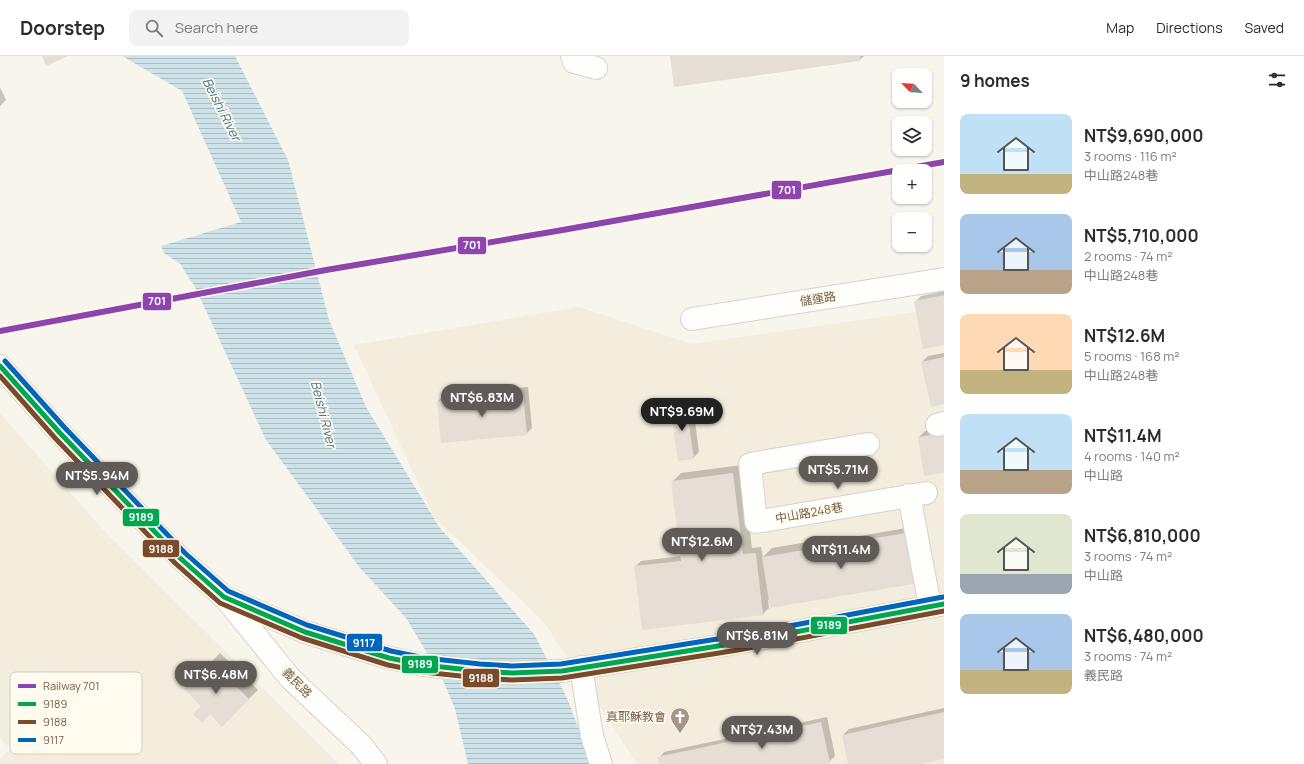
<!DOCTYPE html>
<html lang="en">
<head>
<meta charset="utf-8">
<style>
	body { margin:0; font-family:Manrope,"Noto Sans TC",sans-serif; background:#f2f2f3; color:#2b2b33; height:100vh; display:flex; flex-direction:column; font-size:15px; white-space:nowrap }
	* { box-sizing:border-box; margin:0 }
	p { font-size:13px; color:#7c7c81 }
	.icon { flex:none; width:22px; height:22px; fill:none; stroke:currentColor; stroke-width:2; stroke-linecap:round; stroke-linejoin:round }
	.map { position:relative; flex:1; overflow:hidden }
	.drawer { display:flex; flex-direction:column; background:#fff; width:360px }
	.drawer>* { flex:none }
	.needle { width:26px; rotate:295deg }
	.fabs { position:absolute; left:892px; top:12px; display:grid; gap:8px }
	.fabs a { display:grid; place-items:center; width:40px; height:40px; border-radius:8px; background:#fff; box-shadow:0 1px 3px #0004; font-size:20px }
	.price { position:absolute; translate:-50% -34px; padding:0 9px; border-radius:14px; background:#615b57; color:#fff; font-size:13px; line-height:26px; filter:drop-shadow(0 1px 2px #0008) }
	.price::after { content:''; position:absolute; left:50%; top:24px; width:12px; height:9px; margin-left:-6px; background:inherit; clip-path:polygon(0 0,100% 0,50% 100%) }
	.price.on { background:#222; color:#fff }
	ul { padding:0; list-style:none }
	li { display:flex; align-items:center; gap:12px; height:100px; padding:0 16px }
	li span { display:grid; place-items:center; flex:none; width:112px; height:80px; border-radius:8px; color:#555 }
	li>.icon { margin-inline-start:auto }
	span .icon { width:48px; height:48px; fill:#fffc; stroke-width:1 }
	li b { font-size:17px }
	h2 { display:flex; justify-content:space-between; align-items:center; height:48px; padding:0 16px; font-size:17px }
	header { display:flex; align-items:center; gap:24px; box-sizing:border-box; height:56px; padding:0 20px; background:#fff; border-bottom:1px solid #e1e1e2 }
	header strong { font-size:19px }
	nav { display:flex; gap:22px; margin-inline-start:auto; font-size:14px }
	.search { width:280px; height:36px; background:#f2f2f3; display:flex; align-items:center; gap:10px; box-sizing:border-box; padding:0 14px; border-radius:8px; color:#7c7c81; font-size:15px }
	main { display:flex; flex:1; min-height:0 }
	.map>svg:first-child { display:block }
	.residential { fill:#f3eddd }
	.water { fill:url(#water-rules) }
	.shadow { fill:#0003 }
	.building { fill:#e4ded4 }
	.lines { fill:none; stroke-linecap:round; stroke-linejoin:round }
	.minor-casing { stroke:#d7d2cb; stroke-width:24 }
	.minor { stroke:#fefefc; stroke-width:22 }
	.bus-1-casing { stroke:#fffbef; stroke-width:8 }
	.bus-2-casing { stroke:#fffbef; stroke-width:8 }
	.bus-3-casing { stroke:#fffbef; stroke-width:8 }
	.bus-1 { stroke:#00a651; stroke-width:5 }
	.bus-2 { stroke:#7a4b2a; stroke-width:5 }
	.bus-3 { stroke:#0065bd; stroke-width:5 }
	.rail-1-casing { stroke:#fffbef; stroke-width:9 }
	.rail-1 { stroke:#8e44ad; stroke-width:6 }
	.labels { text-anchor:middle; stroke-width:3.5; stroke-linejoin:round; paint-order:stroke }
	.street-label { font-size:12px; fill:#77614b; stroke:#fffbef }
	.poi-label { font-size:12px; fill:#77614b; stroke:#fffbef; text-anchor:end }
	.water-label { font-size:13px; font-style:italic; fill:#45758b; stroke:#fffbef }
	.key { fill:#fffbef; stroke:#d6cdbe; stroke-width:1 }
	.key-label { font-size:11px; fill:#77614b }
	.line-badge { stroke:#fffbef; stroke-width:1.5 }
	.badge-label { font-size:11px; text-anchor:middle; font-weight:bold; fill:#fff }
</style>
</head>
<body>
<header>
<strong>Doorstep</strong>
<div class="search"><svg class="icon" aria-label="search" viewBox="0 0 24 24"><circle cx="10" cy="10" r="6"/><path d="M15 15l6 6"/></svg>Search here</div>
<nav><a>Map</a><a>Directions</a><a>Saved</a></nav>
</header>
<main>
<div class="map">
<svg width="944" height="708" viewBox="0 0 944 708">
	<defs>
		<pattern id="water-rules" width="6" height="5" patternUnits="userSpaceOnUse"><rect width="6" height="5" fill="#cee3e9"/><path d="M0 2.5h6" fill="none" stroke="#acbbbf"/></pattern>
	</defs>
	<rect width="100%" height="100%" fill="#f8f5ed"/>
	<path class="residential" d="M579,251L692,288L944,252V708H637L544,566L434,461L354,289Z
		M0,357L103,474L339,708H0V703L11,693L0,682Z"/>
	<path class="water" d="M122,0H235L288,104L329,264L366,351L440,472L534,578L567,642L592,708H468L455,653L442,622L406,562L360,512L266,384L195,231L180,208L164,197L161,190L241,166L182,35Z"/>
	<path class="shadow" d="M671,0H864L860,4L675,30Z
		M0,31L6,44L0,50Z
		M944,235V288L915,246L921,240Z
		M944,297V347L922,306L928,300Z
		M528,331L532,372L526,378L438,345L444,339Z
		M692,342L699,396L693,402L671,350L677,344Z
		M944,372V416L919,381L925,375Z
		M742,409L752,492L761,491L763,501L772,492L825,483V486L918,470L926,520L768,544L769,552L763,558L688,568L635,511L641,505L681,500L672,426L681,417Z
		M220,597L258,634L222,669L185,633Z
		M944,652V702L916,708H849L843,679L849,673Z
		M827,661L835,700L829,706L818,708H660L659,702L664,696Z"/>
	<path class="building" d="M42,0H68L46,10Z
		M670,0H860V5L674,31Z
		M944,239V289L923,293L914,245Z
		M944,301V348L931,351L921,306Z
		M523,337L527,379L441,387L437,345Z
		M686,348L694,403L678,405L670,350Z
		M944,377V417L924,420L918,381Z
		M733,417L743,498L756,497L763,559L642,574L634,510L681,505L671,425Z
		M912,476L920,527L770,552L762,501Z
		M211,605L249,643L222,671L210,658L202,667L193,658L201,650L184,633Z
		M944,656V703L921,708H848L842,679Z
		M821,666L830,707L823,708H659L657,701Z"/>
	<g class="lines">
		<defs>
			<path id="minor" d="M572,0L574,6L596,12
				M692,263L944,223
				M0,310L60,377L180,502L224,541L305,576L389,602L424,609L479,615L512,617L562,615L737,587L944,548
				M937,369L944,367
				M868,388L750,408L756,466L926,437
				M909,439L930,550
				M226,543L290,622L361,689L376,708
				M581,611L592,680L601,708"/>
		</defs>
		<use href="#minor" class="minor-casing"/>
		<use href="#minor" class="minor"/>
		<defs>
			<path id="bus-1" d="M0,310L60,377L180,502L224,541L305,576L389,602L424,609L479,615L512,617L562,615L737,587L944,548"/>
			<path id="bus-2" d="M0,320L55,382L175,507L220,547L302,582L388,609L423,616L479,622L512,624L562,622L738,594L944,555"/>
			<path id="bus-3" d="M5,305L65,372L185,497L228,535L307,569L391,595L425,602L480,608L512,610L561,608L736,580L943,541"/>
		</defs>
		<use href="#bus-1" class="bus-1-casing"/>
		<use href="#bus-2" class="bus-2-casing"/>
		<use href="#bus-3" class="bus-3-casing"/>
		<use href="#bus-1" class="bus-1"/>
		<use href="#bus-2" class="bus-2"/>
		<use href="#bus-3" class="bus-3"/>
		<defs>
			<path id="rail-1" d="M0,275L326,214L557,175L944,106"/>
		</defs>
		<use href="#rail-1" class="rail-1-casing"/>
		<use href="#rail-1" class="rail-1"/>
	</g>
	<defs>
		<symbol id="church-pin" viewBox="-11 -11 22 30"><path d="M0 17L-7.5 6A9.5 9.5 0 1 1 7.5 6Z" fill="#a49584" stroke="#fffbef"/><path d="M-1.2-6h2.4v3.5h3.3v2.4h-3.3V6h-2.4V-.1h-3.3v-2.4h3.3Z" fill="#fff"/></symbol>
	</defs>
	<g fill-rule="evenodd">
		<use href="#church-pin" x="669" y="650" width="22" height="30"/>
	</g>
	<g class="labels">
		<g class="street-label">
			<text transform="translate(818 243) rotate(-9)" y="4">儲運路</text>
			<text transform="translate(809 457) rotate(-10)" y="4">中山路248巷</text>
			<text transform="translate(297 627) rotate(46)" y="4">義民路</text>
		</g>
		<g class="poi-label">
			<text x="666" y="665">真耶穌教會</text>
		</g>
		<g class="water-label">
			<text transform="translate(222 53) rotate(63)" y="5">Beishi River</text>
			<text transform="translate(324 358) rotate(76)" y="5">Beishi River</text>
		</g>
	</g>
	<rect x="10" y="616" width="132" height="82" rx="6" class="key"/>
	<rect x="18" y="628" width="18" height="4" fill="#8e44ad"/>
	<rect x="18" y="646" width="18" height="4" fill="#00a651"/>
	<rect x="18" y="664" width="18" height="4" fill="#7a4b2a"/>
	<rect x="18" y="682" width="18" height="4" fill="#0065bd"/>
	<g class="key-label">
		<text x="43" y="634">Railway 701</text>
		<text x="43" y="652">9189</text>
		<text x="43" y="670">9188</text>
		<text x="43" y="688">9117</text>
	</g>
	<g class="line-badge">
		<rect x="771" y="124" width="31" height="20" rx="4" fill="#8e44ad"/>
		<rect x="457" y="180" width="30" height="19" rx="4" fill="#8e44ad"/>
		<rect x="142" y="236" width="30" height="19" rx="4" fill="#8e44ad"/>
		<rect x="122" y="452" width="38" height="19" rx="4" fill="#00a651"/>
		<rect x="142" y="483" width="38" height="19" rx="4" fill="#7a4b2a"/>
		<rect x="810" y="560" width="38" height="19" rx="4" fill="#00a651"/>
		<rect x="346" y="577" width="37" height="19" rx="4" fill="#0065bd"/>
		<rect x="401" y="599" width="38" height="19" rx="4" fill="#00a651"/>
		<rect x="462" y="612" width="38" height="20" rx="4" fill="#7a4b2a"/>
	</g>
	<g class="badge-label">
		<text x="787" y="138">701</text>
		<text x="472" y="193">701</text>
		<text x="157" y="249">701</text>
		<text x="141" y="465">9189</text>
		<text x="161" y="497">9188</text>
		<text x="829" y="573">9189</text>
		<text x="364" y="591">9117</text>
		<text x="420" y="612">9189</text>
		<text x="481" y="626">9188</text>
	</g>
</svg>
<div class="fabs">
<a><svg class="needle" viewBox="-14 -14 28 28"><path d="M0-13l5 13h-10z" fill="#e53935"/><path d="M0 13l5-13h-10z" fill="#7c7c81"/></svg></a>
<a><svg class="icon" aria-label="layers" viewBox="0 0 24 24"><path d="M12 4l9 5-9 5-9-5zM3 14l9 5 9-5"/></svg></a>
<a>+</a>
<a>−</a>
</div>
<b class="price" style="left:482px;top:362px">NT$6.83M</b>
<b class="price on" style="left:682px;top:376px">NT$9.69M</b>
<b class="price" style="left:838px;top:434px">NT$5.71M</b>
<b class="price" style="left:97px;top:440px">NT$5.94M</b>
<b class="price" style="left:702px;top:506px">NT$12.6M</b>
<b class="price" style="left:841px;top:514px">NT$11.4M</b>
<b class="price" style="left:757px;top:600px">NT$6.81M</b>
<b class="price" style="left:216px;top:639px">NT$6.48M</b>
<b class="price" style="left:762px;top:694px">NT$7.43M</b>
</div>
<section class="drawer">
<h2>9 homes<svg class="icon" aria-label="filters" viewBox="0 0 24 24"><path d="M4 7h16M4 17h16"/><circle cx="9" cy="7" r="2"/><circle cx="15" cy="17" r="2"/></svg></h2>
<ul>
<li><span style="background:linear-gradient(#bfe0f5 75%,#c2b280 0)"><svg class="icon" aria-label="home" viewBox="0 0 24 24"><path d="M3 11l9-7 9 7M6 9v11h12V9"/></svg></span><div><b>NT$9,690,000</b><p>3 rooms · 116 m²</p><p>中山路248巷</p></div></li>
<li><span style="background:linear-gradient(#a9c7e8 70%,#b9a48a 0)"><svg class="icon" aria-label="home" viewBox="0 0 24 24"><path d="M3 11l9-7 9 7M6 9v11h12V9"/></svg></span><div><b>NT$5,710,000</b><p>2 rooms · 74 m²</p><p>中山路248巷</p></div></li>
<li><span style="background:linear-gradient(#ffd9b3 70%,#c2b280 0)"><svg class="icon" aria-label="home" viewBox="0 0 24 24"><path d="M3 11l9-7 9 7M6 9v11h12V9"/></svg></span><div><b>NT$12.6M</b><p>5 rooms · 168 m²</p><p>中山路248巷</p></div></li>
<li><span style="background:linear-gradient(#bfe0f5 70%,#b9a48a 0)"><svg class="icon" aria-label="home" viewBox="0 0 24 24"><path d="M3 11l9-7 9 7M6 9v11h12V9"/></svg></span><div><b>NT$11.4M</b><p>4 rooms · 140 m²</p><p>中山路</p></div></li>
<li><span style="background:linear-gradient(#dfe7d0 75%,#9aa5b1 0)"><svg class="icon" aria-label="home" viewBox="0 0 24 24"><path d="M3 11l9-7 9 7M6 9v11h12V9"/></svg></span><div><b>NT$6,810,000</b><p>3 rooms · 74 m²</p><p>中山路</p></div></li>
<li><span style="background:linear-gradient(#a9c7e8 70%,#c2b280 0)"><svg class="icon" aria-label="home" viewBox="0 0 24 24"><path d="M3 11l9-7 9 7M6 9v11h12V9"/></svg></span><div><b>NT$6,480,000</b><p>3 rooms · 74 m²</p><p>義民路</p></div></li>
</ul>
</section>
</main>
</body>
</html>
